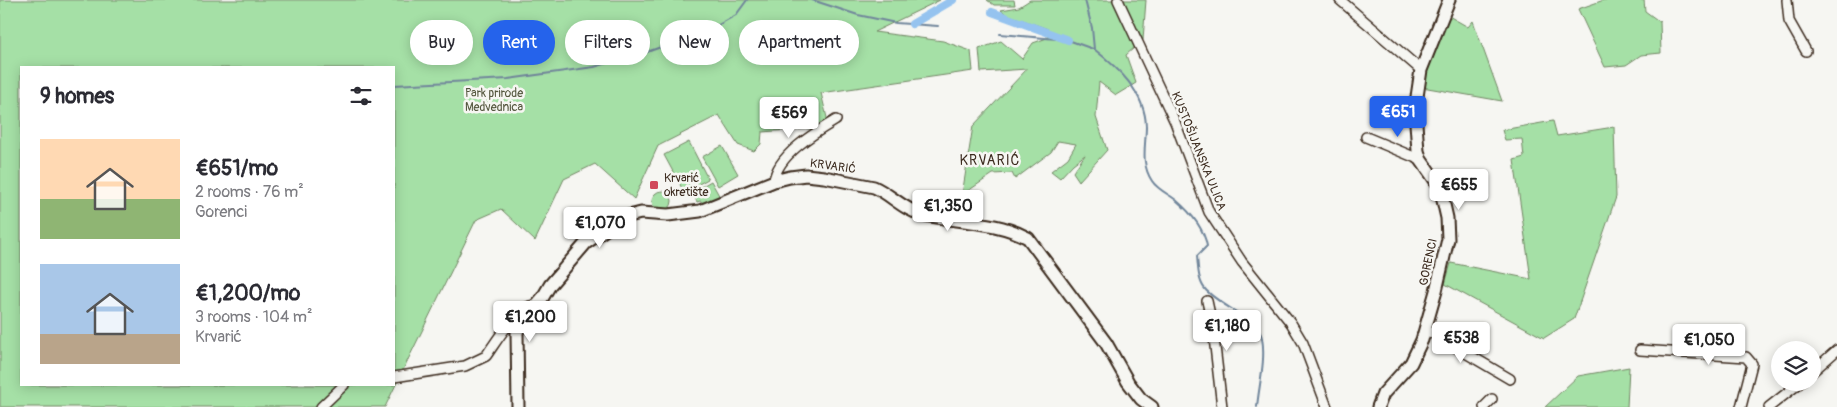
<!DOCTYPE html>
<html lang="en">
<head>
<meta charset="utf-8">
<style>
	body { margin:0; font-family:Pangolin,sans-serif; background:#f7f7f7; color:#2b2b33; height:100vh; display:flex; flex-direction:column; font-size:19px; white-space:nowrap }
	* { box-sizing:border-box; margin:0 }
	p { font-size:16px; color:#7c7c81 }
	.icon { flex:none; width:28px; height:28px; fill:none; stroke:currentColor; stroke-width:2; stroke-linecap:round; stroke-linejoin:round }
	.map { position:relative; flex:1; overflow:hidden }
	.side { position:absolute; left:20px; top:66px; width:375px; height:320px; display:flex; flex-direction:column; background:#fff; border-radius:0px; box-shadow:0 2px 12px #0003 }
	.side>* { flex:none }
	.top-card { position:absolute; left:410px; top:20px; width:475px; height:45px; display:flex; gap:10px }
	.buttons { position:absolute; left:1771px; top:341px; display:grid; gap:10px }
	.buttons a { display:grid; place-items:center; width:50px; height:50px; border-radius:50%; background:#fff; box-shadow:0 2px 12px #0003; font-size:25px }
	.price { position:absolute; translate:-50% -42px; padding:0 11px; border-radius:5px; background:#fff; color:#222; font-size:16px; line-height:32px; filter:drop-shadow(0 1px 2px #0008) }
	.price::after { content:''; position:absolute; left:50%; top:30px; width:15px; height:11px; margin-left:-8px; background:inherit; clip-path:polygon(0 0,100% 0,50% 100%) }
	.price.on { background:#2563eb; color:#fff }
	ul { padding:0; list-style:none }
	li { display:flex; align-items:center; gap:15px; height:125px; padding:0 20px }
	li span { display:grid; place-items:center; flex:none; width:140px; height:100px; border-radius:0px; color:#555 }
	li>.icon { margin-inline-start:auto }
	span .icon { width:60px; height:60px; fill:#fffc; stroke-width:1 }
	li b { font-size:21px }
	h2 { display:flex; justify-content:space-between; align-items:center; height:60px; padding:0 20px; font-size:21px }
	.pill { padding:0 18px; border-radius:22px; background:#fff; box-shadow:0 2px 12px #0003; font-size:18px; line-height:45px }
	.pill.on { background:#2563eb; color:#fff }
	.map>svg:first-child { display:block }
	.green { fill:#a5e0a6; stroke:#708562; fill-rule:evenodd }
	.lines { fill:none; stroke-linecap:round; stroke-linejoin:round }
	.stream { stroke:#71869b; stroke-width:2 }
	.canal { stroke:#95c3ef; stroke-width:8 }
	.street-casing { stroke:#3b2a1e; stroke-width:12 }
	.secondary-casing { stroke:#3b2a1e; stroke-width:15 }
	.street { stroke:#f6f6f2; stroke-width:9 }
	.secondary { stroke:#f6f6f2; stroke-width:11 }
	.poi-dot { fill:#d1495b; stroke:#f6f6f2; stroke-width:2 }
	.labels { text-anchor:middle; stroke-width:5; stroke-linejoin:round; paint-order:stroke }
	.park-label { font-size:12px; fill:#565840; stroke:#f6f6f2 }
	.street-label { font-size:12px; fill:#3b2a1e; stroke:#f6f6f2 }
	.poi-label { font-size:12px; fill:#3b2a1e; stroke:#f6f6f2; text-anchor:start }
	.neighbourhood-label { font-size:14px; letter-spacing:1px; fill:#3b2a1e; stroke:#f6f6f2 }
</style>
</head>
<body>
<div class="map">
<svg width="1837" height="407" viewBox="0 0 1837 407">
	<rect width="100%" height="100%" fill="#f6f6f2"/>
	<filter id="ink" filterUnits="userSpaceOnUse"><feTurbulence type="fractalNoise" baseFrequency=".02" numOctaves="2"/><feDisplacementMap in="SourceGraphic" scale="10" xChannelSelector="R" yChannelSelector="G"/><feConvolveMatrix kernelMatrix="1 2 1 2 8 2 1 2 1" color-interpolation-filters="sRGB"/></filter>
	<g filter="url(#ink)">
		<path class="green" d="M0,0H940L874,32L943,41L971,51L973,71L821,93L828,122L814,128L762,132L761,144L754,151L738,145L719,115L658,146L634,199L595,164L564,179L535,241L501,209L476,220L385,407H0ZM21,68H394V385H21Z
			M987,0H1014L1015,5H994Z
			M1030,0H1146L1143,40L1126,55L1136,83L1116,95L1099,82L1096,117L1107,150L1079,181L1073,172L1085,155L1073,164L1060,178L1051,171L1068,158L1076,144L1058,141L1051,152L1015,179L1012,173L993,174L962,195L973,126L1027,69L981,72L979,49L1001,41L1022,59L1033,43L1047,38L1048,29L1006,14L1001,10L1019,7Z
			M1604,0H1644L1645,11L1660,22L1661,53L1641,55L1626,65L1605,67L1578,9Z
			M1447,15L1468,27L1473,21L1502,101L1422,87L1420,84Z
			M1553,121L1557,136L1614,127L1616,197L1574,319L1544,338L1445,284L1451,263L1531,279L1514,160L1524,157L1522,139L1505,140L1502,130Z
			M689,142L708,179L684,192L664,155Z
			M722,146L738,174L718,186L702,157Z
			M711,181L721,199L706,204L700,201L697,202L692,192Z
			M652 201a10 10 0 1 1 20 0a10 10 0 1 1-20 0Z
			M1629,367L1627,407H1545L1578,376Z"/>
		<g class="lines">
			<path class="stream" d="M812,0L858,15L896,23L938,26
				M1085,0L1092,28L1094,49C1118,68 1145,92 1146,126C1146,145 1140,163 1152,181C1157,189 1168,194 1176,200C1190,212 1204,229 1207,246L1197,256C1198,266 1198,281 1205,289C1218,305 1259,320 1262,338C1266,360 1259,385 1257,407
				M1000,34L1068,40L1093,49
				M394,85L508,79L594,67L647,52L711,29L736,15L747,0"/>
			<path class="canal" d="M992,12L1068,40
				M912,24L953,0"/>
			<defs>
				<path id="street" d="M1118,0L1175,122L1209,212L1242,262L1291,323L1303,343L1327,407
					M1340,0L1421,70
					M1787,0L1789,21L1806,51
					M1366,137L1421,160
					M774,181C777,155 816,132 836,120
					M1207,301L1213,329L1222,407
					M1425,329L1510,379
					M1640,350L1746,357L1752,364L1741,407
					M1812,372L1837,350
					M394,377L465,366L486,356C496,342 517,306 535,305
					M321,407L344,385
					M1484,407L1492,399
					M1769,407L1801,382"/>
				<path id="secondary" d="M518,407L517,332L526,317L543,297L550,285L586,243L609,227L629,216L641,213L668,215L700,211L774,181L790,177L806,175L824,177L874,187C890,194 904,210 921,214C957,223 995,220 1028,238L1106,343L1128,382L1141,399L1152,407
					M1378,407L1383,394L1411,363L1422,340L1436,291L1448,239L1447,218L1440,187L1421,160L1418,151L1415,110L1421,70L1449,0"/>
			</defs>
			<use href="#street" class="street-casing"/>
			<use href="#secondary" class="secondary-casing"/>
			<use href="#street" class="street"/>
			<use href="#secondary" class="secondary"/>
		</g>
	</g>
	<rect class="poi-dot" x="649" y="180" width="10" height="10" rx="2.5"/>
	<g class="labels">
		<g class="park-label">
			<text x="494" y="97">Park prirode<tspan x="494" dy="14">Medvednica</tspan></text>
		</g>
		<g class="street-label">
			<text transform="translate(1199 151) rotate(68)" y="4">KUSTOŠIJANSKA ULICA</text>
			<text transform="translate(833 166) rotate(8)" y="4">KRVARIĆ</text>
			<text transform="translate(1428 262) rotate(-78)" y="4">GORENCI</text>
		</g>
		<g class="poi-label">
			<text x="664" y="182">Krvarić<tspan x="664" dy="14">okretište</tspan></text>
		</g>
		<g class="neighbourhood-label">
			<text x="990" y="165">KRVARIĆ</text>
		</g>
	</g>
</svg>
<div class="buttons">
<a><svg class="icon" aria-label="layers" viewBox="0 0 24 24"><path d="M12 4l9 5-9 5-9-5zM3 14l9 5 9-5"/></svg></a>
</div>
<b class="price on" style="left:1398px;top:138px">€651</b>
<b class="price" style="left:789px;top:139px">€569</b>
<b class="price" style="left:1459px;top:211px">€655</b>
<b class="price" style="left:948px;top:232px">€1,350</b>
<b class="price" style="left:600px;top:249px">€1,070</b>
<b class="price" style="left:530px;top:343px">€1,200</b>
<b class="price" style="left:1227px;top:352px">€1,180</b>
<b class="price" style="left:1461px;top:364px">€538</b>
<b class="price" style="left:1709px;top:366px">€1,050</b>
<div class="top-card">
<a class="pill">Buy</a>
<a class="pill on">Rent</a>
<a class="pill">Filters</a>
<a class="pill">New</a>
<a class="pill">Apartment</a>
</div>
<section class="side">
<h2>9 homes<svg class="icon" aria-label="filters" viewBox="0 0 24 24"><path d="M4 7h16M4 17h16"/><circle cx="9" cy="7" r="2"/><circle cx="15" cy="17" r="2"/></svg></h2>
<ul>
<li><span style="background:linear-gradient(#ffd9b3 60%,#8fb573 0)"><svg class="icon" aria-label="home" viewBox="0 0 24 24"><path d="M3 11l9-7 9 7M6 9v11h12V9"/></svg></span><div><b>€651/mo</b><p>2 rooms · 76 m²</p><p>Gorenci</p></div></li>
<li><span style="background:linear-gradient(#a9c7e8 70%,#b9a48a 0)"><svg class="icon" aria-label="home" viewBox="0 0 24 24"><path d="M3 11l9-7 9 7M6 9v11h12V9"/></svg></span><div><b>€1,200/mo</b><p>3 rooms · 104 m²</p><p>Krvarić</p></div></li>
</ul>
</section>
</div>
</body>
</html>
